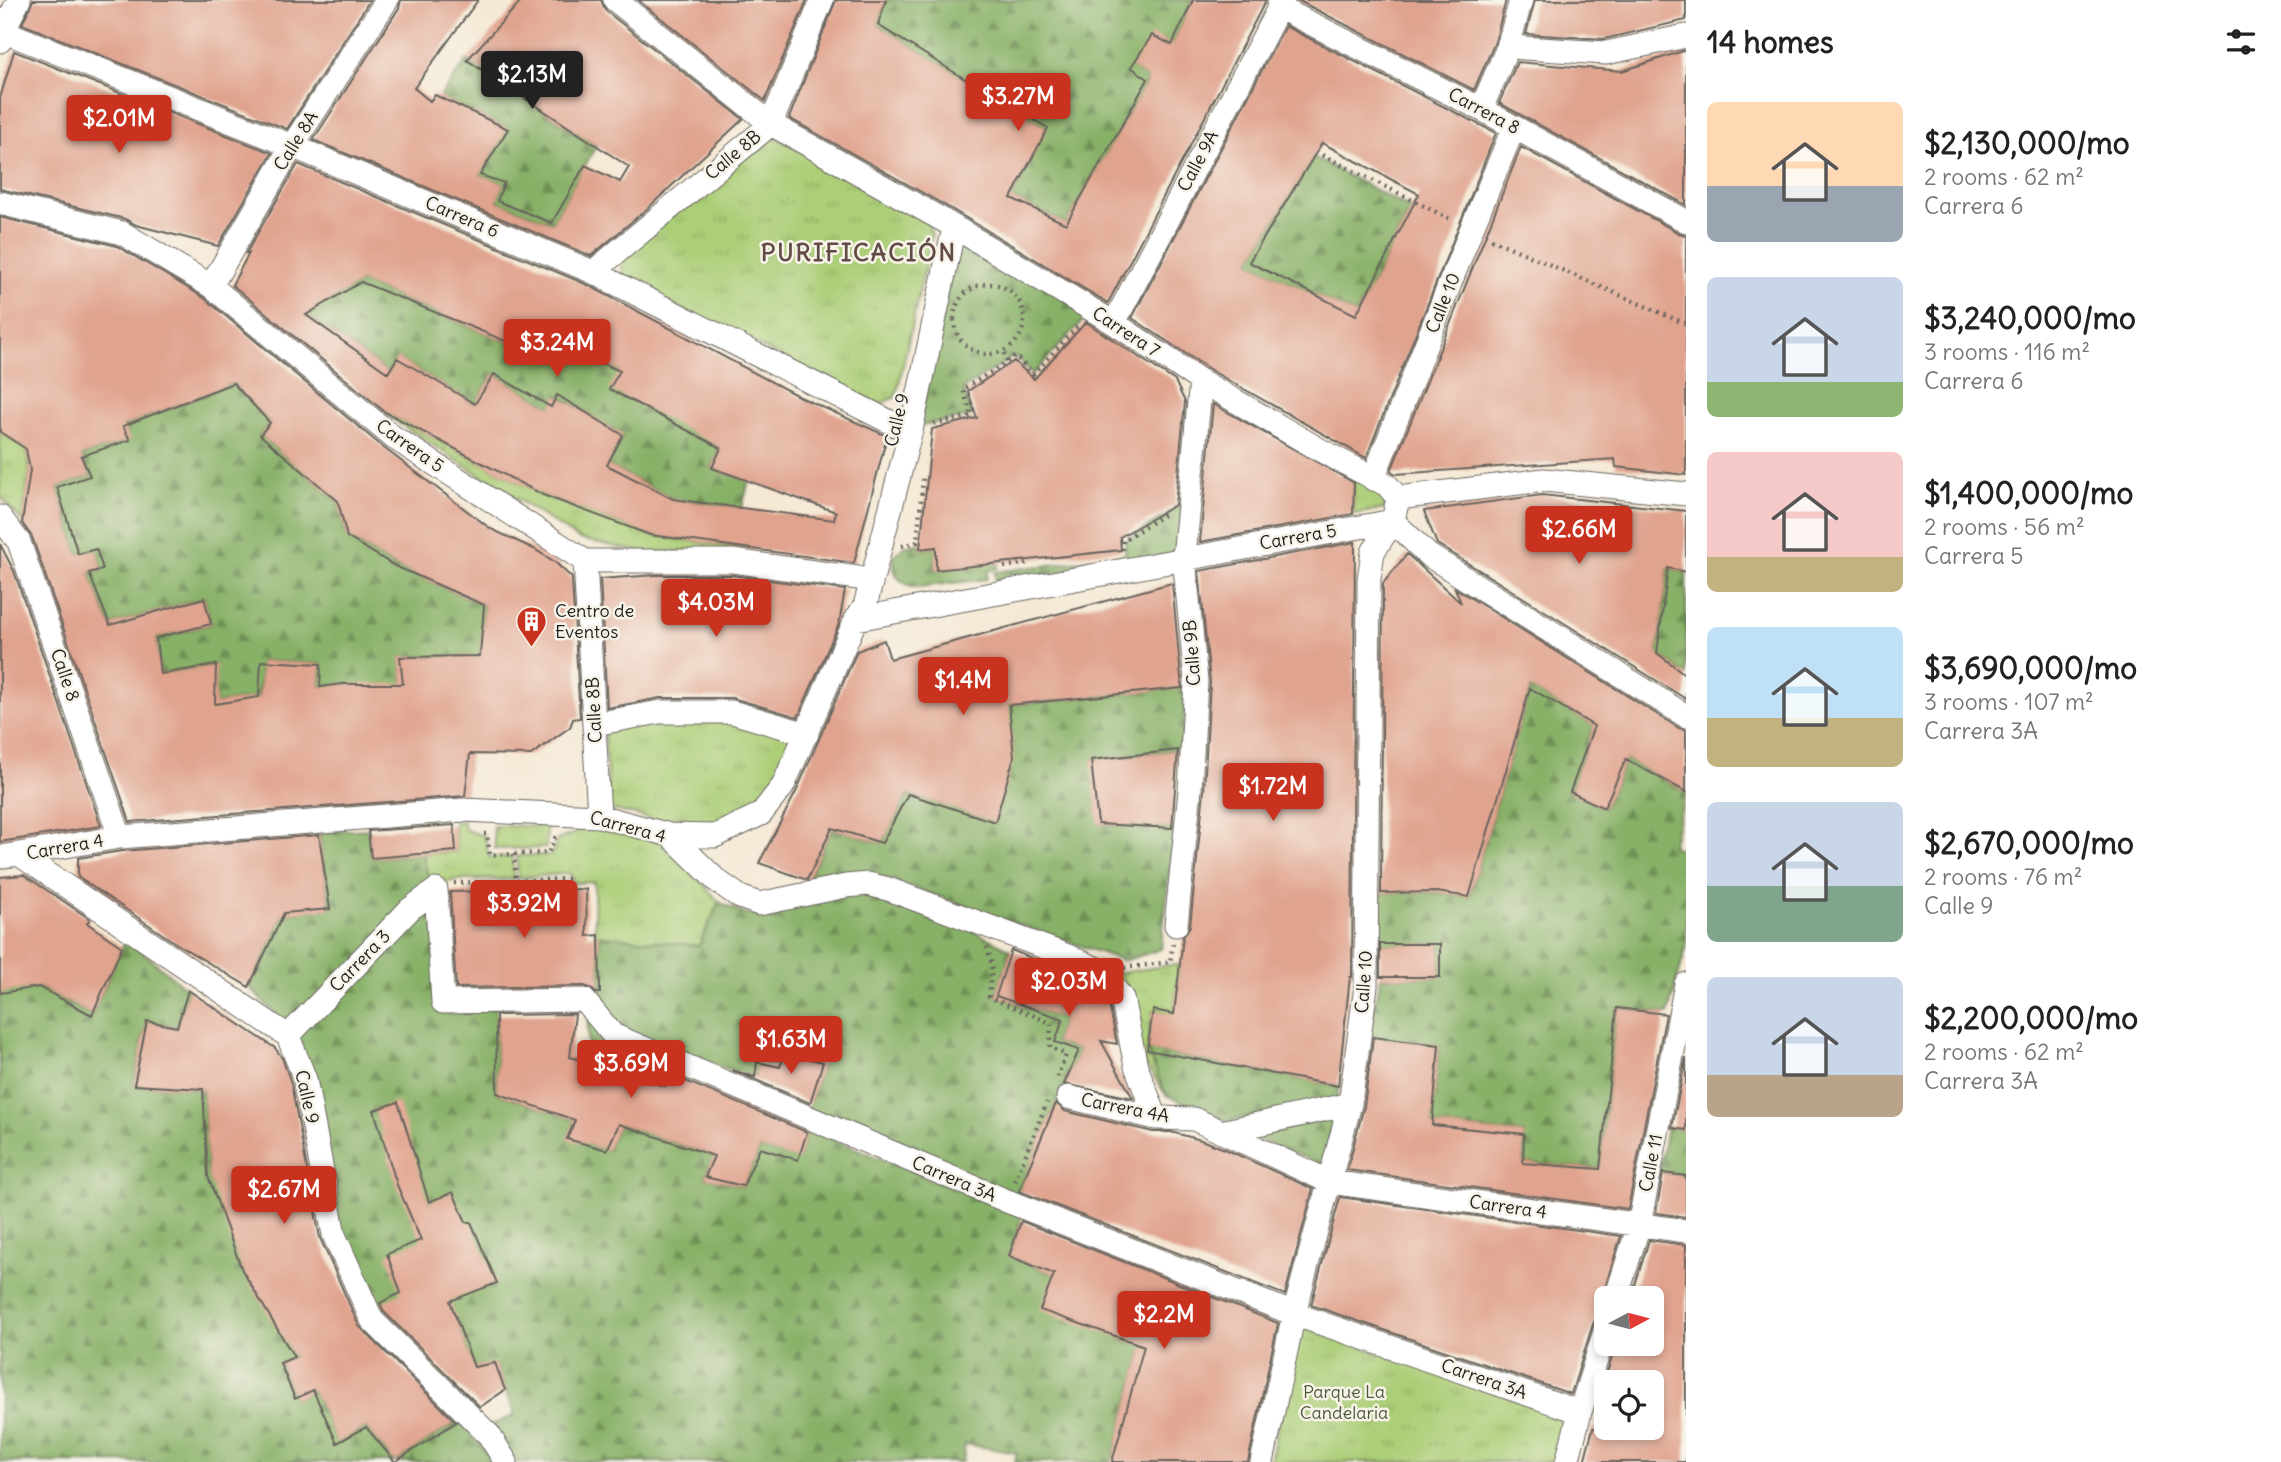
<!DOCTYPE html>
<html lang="en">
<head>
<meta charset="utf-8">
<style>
	body { margin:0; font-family:Delius,sans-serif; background:#f6f6f6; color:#222; height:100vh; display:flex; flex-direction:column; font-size:26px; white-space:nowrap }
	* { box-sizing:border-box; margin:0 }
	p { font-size:23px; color:#767676 }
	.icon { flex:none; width:38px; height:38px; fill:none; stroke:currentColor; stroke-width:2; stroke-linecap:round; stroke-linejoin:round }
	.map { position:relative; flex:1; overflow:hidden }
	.drawer { display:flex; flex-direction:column; background:#fff; width:595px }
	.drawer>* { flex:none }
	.needle { width:46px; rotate:83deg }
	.controls { position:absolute; left:1594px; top:1286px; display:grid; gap:14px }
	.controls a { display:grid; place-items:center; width:70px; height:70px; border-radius:10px; background:#fff; box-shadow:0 4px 10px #0003; font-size:35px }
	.price { position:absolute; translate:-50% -60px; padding:0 16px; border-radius:7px; background:#c8321e; color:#fff; font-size:23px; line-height:46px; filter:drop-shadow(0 2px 4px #0008) }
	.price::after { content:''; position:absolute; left:50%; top:42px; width:21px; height:16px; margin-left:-10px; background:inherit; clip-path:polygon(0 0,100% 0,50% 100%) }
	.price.on { background:#222; color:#fff }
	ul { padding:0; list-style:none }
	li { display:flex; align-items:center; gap:21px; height:175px; padding:0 21px }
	li span { display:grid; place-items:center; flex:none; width:196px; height:140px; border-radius:10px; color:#555 }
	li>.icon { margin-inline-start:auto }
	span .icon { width:84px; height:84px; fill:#fffc; stroke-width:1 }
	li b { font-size:30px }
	h2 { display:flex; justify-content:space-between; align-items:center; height:84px; padding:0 21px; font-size:30px }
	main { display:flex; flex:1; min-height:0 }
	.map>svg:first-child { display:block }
	.grass { fill:url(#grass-tufts); stroke:#64754a; stroke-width:2 }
	.forest { fill:url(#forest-firs); stroke:#526642; stroke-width:2 }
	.building { fill:#e0a38e; fill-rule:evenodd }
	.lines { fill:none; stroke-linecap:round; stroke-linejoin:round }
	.minor-casing { stroke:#68645d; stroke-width:25 }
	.path { stroke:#68645d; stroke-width:4.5; stroke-dasharray:2 5; stroke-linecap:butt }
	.minor { stroke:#fff; stroke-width:23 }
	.labels { text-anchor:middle; stroke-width:5; stroke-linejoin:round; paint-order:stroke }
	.street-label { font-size:18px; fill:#1c1c1c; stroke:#f7f3e8 }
	.poi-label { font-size:18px; fill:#1c1c1c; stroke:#f7f3e8; text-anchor:start }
	.park-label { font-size:18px; fill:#4e5a3c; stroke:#f7f3e8 }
	.district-label { font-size:24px; font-weight:bold; letter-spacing:2px; fill:#614b44; stroke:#f7f3e8 }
</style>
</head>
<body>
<main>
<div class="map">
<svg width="1686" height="1462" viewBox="0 0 1686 1462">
	<defs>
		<pattern id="grass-tufts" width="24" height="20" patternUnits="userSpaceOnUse" patternTransform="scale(1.75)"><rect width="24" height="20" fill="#abce77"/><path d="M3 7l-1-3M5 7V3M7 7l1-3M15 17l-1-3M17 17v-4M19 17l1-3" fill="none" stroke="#93b066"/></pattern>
		<pattern id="forest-firs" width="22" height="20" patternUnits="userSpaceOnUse" patternTransform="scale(1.75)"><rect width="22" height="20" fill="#88b168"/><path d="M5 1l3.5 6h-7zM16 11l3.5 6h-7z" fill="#6e8f55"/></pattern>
	</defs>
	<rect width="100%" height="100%" fill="#f7f3e8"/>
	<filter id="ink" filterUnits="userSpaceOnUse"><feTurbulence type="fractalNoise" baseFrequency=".0143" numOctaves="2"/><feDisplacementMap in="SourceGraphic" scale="14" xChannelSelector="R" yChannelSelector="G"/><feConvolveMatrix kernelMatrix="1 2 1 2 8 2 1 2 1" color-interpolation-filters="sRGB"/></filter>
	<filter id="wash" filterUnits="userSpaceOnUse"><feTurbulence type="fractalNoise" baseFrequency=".00686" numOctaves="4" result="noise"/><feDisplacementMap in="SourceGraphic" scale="28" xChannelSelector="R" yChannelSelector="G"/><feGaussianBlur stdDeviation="1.57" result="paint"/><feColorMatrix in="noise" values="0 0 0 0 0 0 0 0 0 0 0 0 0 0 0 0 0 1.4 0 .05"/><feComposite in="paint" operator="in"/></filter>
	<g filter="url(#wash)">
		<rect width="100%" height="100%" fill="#f5e9d5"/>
		<path class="grass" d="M765,137L780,140L925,216L932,234L896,397L879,404L624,281L621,258Z
			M368,403L543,495L650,535L747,549L645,553L579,539Z
			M0,432L26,449L30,470L22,521L0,496Z
			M1354,479L1384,489L1385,509L1353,514Z
			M731,718L796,737L776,782L754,808L724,826L678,825L609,809L604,727Z
			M463,821L465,830L485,836L489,857H512L514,879L454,880L430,888L423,854L456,851L454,822Z
			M577,821L668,844L719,902L699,946L595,935L594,882L574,883L570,873L518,878L517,856L551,855L557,840L575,833Z
			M493,826H547L546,848L495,849Z
			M1170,965H1180L1174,1014L1153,1010L1147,1050L1166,1095L1143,1061L1112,974Z
			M1300,1326L1569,1418L1560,1462H1270Z"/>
		<path class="forest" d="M886,0H1193L1172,45L1132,67L1148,79L1066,224L1011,198L1047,127L998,100L878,25Z
			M467,60L596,146L552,223L497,201L503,183L480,175L507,129L440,97Z
			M1313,157L1411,209L1356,315L1249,262Z
			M957,240L1091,312L1033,374L1015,356L963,389L972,416L919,426Z
			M361,282L527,350L556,363L561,345L620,371L721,448L712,468L749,481L742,508L673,499L607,465L623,435L558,395L551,407L494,374L475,404L397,358L388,373L306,315Z
			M233,383L270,423L260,435L338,501L347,537L395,566L484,605L480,656L401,657L403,684L347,731L348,684L320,687L321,664L261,661L259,697L215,704V665L160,674L156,638L211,624L204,598L110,625L89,573L103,569L96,550L78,554L57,487L90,476L81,456L129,440L123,426Z
			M1176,506L1188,507L1182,553L996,582L995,572L1125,555V541L1176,509Z
			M916,544H920L921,549L936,547V570L998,563V568L988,571L987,579L918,587C900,585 891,574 894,555L904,547Z
			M1668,568L1686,572V675L1657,653Z
			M1187,687L1181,749L1092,760L1099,824L1174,828L1161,949L1124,961L895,881L863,872L807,881L832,828L882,843L908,794L995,821L1009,705Z
			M1530,688L1594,726L1570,792L1604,808L1626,759L1686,792L1672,846L1686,853V948L1668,1014L1617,1008L1600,1169L1523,1163L1524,1134L1432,1125L1439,1045L1368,1037L1381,977H1440V944H1381V893L1437,892L1469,897Z
			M368,829L371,858L423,854L430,888L289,1028L249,987L284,913L330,908L319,832Z
			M848,895C906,895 961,924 1011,950L996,996L1063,1019L1055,1042L1079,1050L1017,1196L806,1116L823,1062L785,1054L780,1067L757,1062L755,1077L676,1052L670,1072L588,1045L587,993L600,992L599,935L699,946L719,902L747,915H762Z
			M433,900L439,1006L496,1007L497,1093L575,1120L568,1138L607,1150L619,1124L714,1156L705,1177L743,1186L760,1148L798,1159L808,1129L1022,1216L1009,1256L1054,1274L1144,1346L1112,1462H1015L1017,1453L965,1444L963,1462H516L492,1425L515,1415L495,1364L474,1367L457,1321L400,1341L375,1317L338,1233L294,1038Z
			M126,938L188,990L177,1027L147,1021L134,1085L203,1089L208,1176L294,1357L280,1363L295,1399L313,1390L338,1443L366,1427L394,1462H0V991L39,987L92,1015Z
			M1147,1050L1339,1086L1337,1101L1227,1121L1166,1095Z
			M1336,1116L1325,1166L1245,1134Z
			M1667,1127L1686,1130V1176L1659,1172Z
			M461,1419L492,1462H395Z"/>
		<g id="blocks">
			<path class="building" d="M33,0H370L287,129L22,24Z
				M401,0H478L414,88L430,101L435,95L508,129L480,175L504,183L497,201L552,223L585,165L620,182L629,167L467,60L522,0H601L606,11L743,119L648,208L591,256L313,140L399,8Z
				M638,0H807L765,101Z
				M836,0H886L878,25L994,97L1048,128L1011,198L1066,224L1148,79L1131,67L1152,35L1172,45L1193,0H1266L1108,303L948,207L789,118Z
				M1297,0H1506L1495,42L1474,90Z
				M1535,0H1686V20L1604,39L1526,34Z
				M1285,26L1496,133L1366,458L1212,371L1132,318ZM1322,143L1419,194L1356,315L1249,262Z
				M1686,50V205L1499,103L1517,62L1622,71Z
				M14,51L272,153L218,246L136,225L125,219L0,189V98Z
				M1521,147L1679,233L1686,235V475L1616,467L1615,459L1396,474L1391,471Z
				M298,164L588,285L800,397L887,436L854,563L650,535L543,495L385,412L232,285L249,253H246ZM361,282L525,349L527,346L557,361L561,345L620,371L609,389L721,448L712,468L836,512L834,520L673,499L607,465L623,435L557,395L551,407L494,374L475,404L397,358L388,373L306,315Z
				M0,217L117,246L203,297L384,448L491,529L534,549L555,562L572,578L580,718L573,719L570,727L531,755L470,754L465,796L130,822L32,537L22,523L30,470L26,449L0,432ZM233,383L270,423L260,435L338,501L347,537L395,566L484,605L480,656L400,657L403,684H342L320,687L321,664L261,661L259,697L215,704L216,665L160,674L156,638L211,624L204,598L110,625L89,573L103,569L96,549L78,554L57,487L90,476L81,456L130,440L123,426Z
				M1086,322L1175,381L1185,402L1175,505L1120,537L1121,550L936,570V547L920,549L932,429L977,418L968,391L1014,361L1034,379Z
				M1213,404L1354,483L1353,514L1200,542Z
				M1542,495L1686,511V572L1668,568L1657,653L1686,675V699L1437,544L1424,511Z
				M1355,542L1352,977H1350L1338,1086L1147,1050L1153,1010L1174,1014L1183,937L1190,926L1204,791L1210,682L1199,571Z
				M0,544L14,571L101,826L0,842Z
				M1407,554L1461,603L1455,588L1679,728L1686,730V792L1626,759L1604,808L1570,792L1594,726L1530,688L1469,897L1437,892L1381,893L1383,583Z
				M656,575H732L845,590L839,624L798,717L732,698H660L607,708L600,579Z
				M1172,583L1182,688L1009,705L1014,757L995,822L908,794L882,843L832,828L807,880L759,863L796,792L857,651L884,640L890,659Z
				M1178,750L1172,828L1098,824L1091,760Z
				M454,825L456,851L371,858L368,831Z
				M319,835L330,909L284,913L249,987L177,944L78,877V858L122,851Z
				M24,875L90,919L87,923L122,947L92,1015L39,987L0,993V877Z
				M586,889L587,936L599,935L600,993H596L590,988L584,986L456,988L450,892Z
				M1380,944H1440V977H1380Z
				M1011,950L1092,982L1109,1004L1117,1044L1101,1041L1133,1098L1064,1084L1079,1050L1055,1042L1063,1019L996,996Z
				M188,990L275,1048L282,1058L291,1083L320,1238L359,1326L456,1422L395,1462L366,1427L337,1443L313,1390L295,1399L280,1363L294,1357L242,1270L208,1176L203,1089L134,1085L147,1021L177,1027Z
				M1617,1008L1666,1014L1628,1209L1347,1170L1364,1106L1373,1037L1439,1045L1432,1125L1524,1134L1523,1163L1600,1169Z
				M575,1014L570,1057L665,1086L669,1074L807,1132L798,1160L760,1148L743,1186L705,1177L714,1156L619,1124L607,1150L567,1139L575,1120L497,1093L496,1015Z
				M785,1053L823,1062L810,1103L732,1070L755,1077L757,1062L780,1067Z
				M1686,1057V1130L1672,1128Z
				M398,1102L429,1202L453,1192L466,1222H471L497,1283L450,1301L474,1367L495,1363L505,1390L480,1407L384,1312L380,1303L401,1293L387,1254L421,1240L397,1185L374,1110Z
				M1056,1103L1065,1111L1153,1132H1171L1201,1140L1225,1149L1313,1189L1285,1295L1019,1191Z
				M1663,1173L1686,1176V1217L1656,1213Z
				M1340,1197L1621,1236L1603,1294L1606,1314L1597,1317L1593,1324L1571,1394L1311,1305Z
				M1021,1221L1278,1323L1248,1462H1112L1144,1346L1040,1310L1054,1274L1009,1256Z
				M1649,1240L1686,1245V1462H1584L1593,1428H1652V1382H1606V1411L1596,1408L1616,1344H1652V1298H1631Z"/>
		</g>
	</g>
	<g filter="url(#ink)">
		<use href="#blocks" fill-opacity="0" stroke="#68645d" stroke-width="2"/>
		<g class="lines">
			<defs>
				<path id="minor" d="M615,0L771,124L941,219L1114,323L1201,381L1320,450L1387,485L1398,498L1544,480L1686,494
					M1278,7L1481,109L1686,221
					M0,30L292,146L593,272L896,425L912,426
					M0,41L3,31L19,0
					M1508,47L1606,53L1686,36
					M1481,109L1508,47L1521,0
					M0,203L122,233L211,286L393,437L585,561H733L858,578
					M593,272L771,124L822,0
					M211,286L292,146L387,0
					M1114,323L1283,0
					M1373,479L1471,230L1514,127
					M0,517L19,542L120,837
					M585,561L599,816
					M856,619L1393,521L1428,555L1686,716
					M595,724L660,712H732L807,734
					M670,835L715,836L761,814L783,786L856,619L865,606L912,426L954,227
					M20,855L288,1036L305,1079L334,1235L372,1320L489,1435L506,1462
					M0,857L120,837L463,810L599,816L670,835L716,880L740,897L759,904L846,886L868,884L888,889L1068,956L1101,971L1122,998L1136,1066L1156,1118
					M436,890L443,1002L584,1000L613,1035L1007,1201L1294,1314L1580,1412
					M1176,925L1190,790L1196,681L1184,557L1201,381
					M288,1036L410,909L436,890
					M1068,1097L1156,1118L1194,1119L1330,1182L1686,1231
					M1221,1132L1350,1104
					M1616,1298L1639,1225L1686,984
					M1262,1462L1294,1314L1350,1104L1366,986L1369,579L1373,552L1393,521L1398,498
					M1567,1462L1580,1412L1606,1328"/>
			</defs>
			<use href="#minor" class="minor-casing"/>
			<path class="path" d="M1322,155L1452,220
				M1491,239L1686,324
				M954 319a35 35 0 1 1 70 0a35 35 0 1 1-70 0Z
				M1007,362L1015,356L1033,374L1077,327
				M934,424L972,416L963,389L1007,362L1004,351
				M902,546L917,542L923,478
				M1123,550V540L1167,513
				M1004,567L1027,563
				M484,834H487L490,855L548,853L555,838L560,837
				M514,854L516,881
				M454,883L569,879
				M987,947L992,965L989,997L1051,1023L1050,1047L1066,1055L1057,1077
				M1124,968L1170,962L1173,943
				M1015,1181L1047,1102"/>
			<use href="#minor" class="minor"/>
		</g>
	</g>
	<defs>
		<symbol id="building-pin" viewBox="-11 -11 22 30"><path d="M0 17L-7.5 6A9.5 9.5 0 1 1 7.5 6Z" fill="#c8321e" stroke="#f7f3e8"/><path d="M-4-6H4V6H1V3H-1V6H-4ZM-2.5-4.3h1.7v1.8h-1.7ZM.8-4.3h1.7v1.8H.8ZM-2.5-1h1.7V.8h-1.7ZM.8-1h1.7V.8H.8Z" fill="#fff"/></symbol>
	</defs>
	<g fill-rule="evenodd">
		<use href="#building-pin" x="514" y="604" width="35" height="47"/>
	</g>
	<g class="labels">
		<g class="street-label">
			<text transform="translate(1484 111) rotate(28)" y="6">Carrera 8</text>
			<text transform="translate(296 141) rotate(-58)" y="6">Calle 8A</text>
			<text transform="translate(733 155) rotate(-40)" y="6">Calle 8B</text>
			<text transform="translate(1198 161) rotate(-62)" y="6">Calle 9A</text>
			<text transform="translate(462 217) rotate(23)" y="6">Carrera 6</text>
			<text transform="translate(1443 303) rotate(-68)" y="6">Calle 10</text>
			<text transform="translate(1126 332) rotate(33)" y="6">Carrera 7</text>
			<text transform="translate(897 420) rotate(-77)" y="6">Calle 9</text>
			<text transform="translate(410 446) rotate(35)" y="6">Carrera 5</text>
			<text transform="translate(1298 537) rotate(-10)" y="6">Carrera 5</text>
			<text transform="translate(1192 653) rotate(-94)" y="6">Calle 9B</text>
			<text transform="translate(65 675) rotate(71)" y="6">Calle 8</text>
			<text transform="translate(594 710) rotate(-93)" y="6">Calle 8B</text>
			<text transform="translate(628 827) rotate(15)" y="6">Carrera 4</text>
			<text transform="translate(65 847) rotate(-10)" y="6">Carrera 4</text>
			<text transform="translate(360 961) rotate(-46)" y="6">Carrera 3</text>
			<text transform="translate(1364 982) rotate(-86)" y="6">Calle 10</text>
			<text transform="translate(307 1097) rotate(77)" y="6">Calle 9</text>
			<text transform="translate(1125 1108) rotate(11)" y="6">Carrera 4A</text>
			<text transform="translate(1651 1163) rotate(-79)" y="6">Calle 11</text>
			<text transform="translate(954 1179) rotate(23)" y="6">Carrera 3A</text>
			<text transform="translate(1508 1207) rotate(8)" y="6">Carrera 4</text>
			<text transform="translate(1484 1379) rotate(19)" y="6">Carrera 3A</text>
		</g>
		<g class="poi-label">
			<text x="555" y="617">Centro de<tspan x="555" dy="21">Eventos</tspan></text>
		</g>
		<g class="park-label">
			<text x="1344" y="1398">Parque La<tspan x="1344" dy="21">Candelaria</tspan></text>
		</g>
		<g class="district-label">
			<text x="859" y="261">PURIFICACIÓN</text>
		</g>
	</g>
</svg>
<div class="controls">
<a><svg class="needle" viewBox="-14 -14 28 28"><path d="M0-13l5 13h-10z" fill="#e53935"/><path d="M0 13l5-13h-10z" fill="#767676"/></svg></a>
<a><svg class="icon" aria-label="locate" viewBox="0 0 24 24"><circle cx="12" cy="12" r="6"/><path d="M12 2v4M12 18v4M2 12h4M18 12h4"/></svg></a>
</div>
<b class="price on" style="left:532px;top:111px">$2.13M</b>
<b class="price" style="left:1018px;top:133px">$3.27M</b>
<b class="price" style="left:119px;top:155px">$2.01M</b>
<b class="price" style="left:557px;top:379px">$3.24M</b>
<b class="price" style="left:1579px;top:566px">$2.66M</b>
<b class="price" style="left:716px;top:639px">$4.03M</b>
<b class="price" style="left:963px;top:717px">$1.4M</b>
<b class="price" style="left:1273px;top:823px">$1.72M</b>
<b class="price" style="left:524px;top:940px">$3.92M</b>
<b class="price" style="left:1069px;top:1018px">$2.03M</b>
<b class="price" style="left:791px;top:1076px">$1.63M</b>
<b class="price" style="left:631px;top:1100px">$3.69M</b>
<b class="price" style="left:284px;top:1226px">$2.67M</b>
<b class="price" style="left:1164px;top:1351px">$2.2M</b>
</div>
<section class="drawer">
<h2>14 homes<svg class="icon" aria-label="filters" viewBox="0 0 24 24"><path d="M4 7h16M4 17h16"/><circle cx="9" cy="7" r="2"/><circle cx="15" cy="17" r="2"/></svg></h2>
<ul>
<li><span style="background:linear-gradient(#ffd9b3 60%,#9aa5b1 0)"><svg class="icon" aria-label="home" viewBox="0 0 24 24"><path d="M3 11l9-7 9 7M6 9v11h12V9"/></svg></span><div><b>$2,130,000/mo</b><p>2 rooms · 62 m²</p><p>Carrera 6</p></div></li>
<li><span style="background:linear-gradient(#c9d6e8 75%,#8fb573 0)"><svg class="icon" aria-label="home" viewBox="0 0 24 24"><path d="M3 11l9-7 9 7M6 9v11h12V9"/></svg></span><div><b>$3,240,000/mo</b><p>3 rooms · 116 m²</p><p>Carrera 6</p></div></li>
<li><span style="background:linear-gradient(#f6c9c9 75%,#c2b280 0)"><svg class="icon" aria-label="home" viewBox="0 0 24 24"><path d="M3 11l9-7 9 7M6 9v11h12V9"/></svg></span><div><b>$1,400,000/mo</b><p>2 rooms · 56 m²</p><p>Carrera 5</p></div></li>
<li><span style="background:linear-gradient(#bfe0f5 65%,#c2b280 0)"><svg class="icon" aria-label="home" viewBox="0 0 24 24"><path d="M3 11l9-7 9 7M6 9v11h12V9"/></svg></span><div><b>$3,690,000/mo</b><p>3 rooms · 107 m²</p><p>Carrera 3A</p></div></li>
<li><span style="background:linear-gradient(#c9d6e8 60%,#7fa58c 0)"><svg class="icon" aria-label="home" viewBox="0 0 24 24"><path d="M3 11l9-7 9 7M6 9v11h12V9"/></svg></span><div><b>$2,670,000/mo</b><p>2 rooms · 76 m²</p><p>Calle 9</p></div></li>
<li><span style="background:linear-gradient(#c9d6e8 70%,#b9a48a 0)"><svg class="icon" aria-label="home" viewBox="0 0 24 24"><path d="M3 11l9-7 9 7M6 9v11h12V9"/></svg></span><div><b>$2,200,000/mo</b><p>2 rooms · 62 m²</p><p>Carrera 3A</p></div></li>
</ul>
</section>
</main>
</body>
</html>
